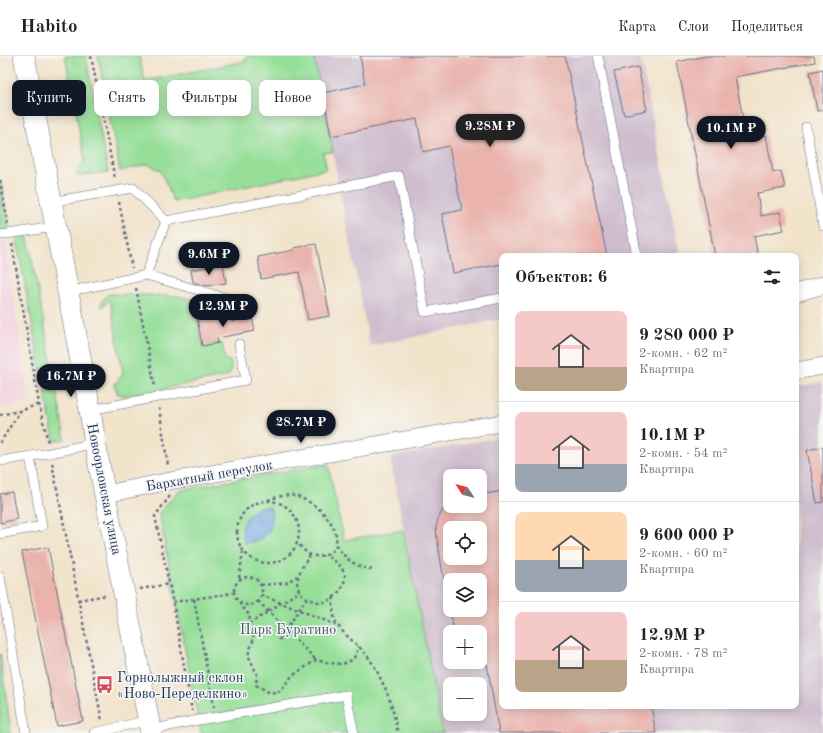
<!DOCTYPE html>
<html lang="ru">
<head>
<meta charset="utf-8">
<style>
	body { margin:0; font-family:"Old Standard TT",serif; background:#f2f2f2; color:#222; height:100vh; display:flex; flex-direction:column; font-size:15px; white-space:nowrap }
	* { box-sizing:border-box; margin:0 }
	p { font-size:13px; color:#767676 }
	.icon { flex:none; width:22px; height:22px; fill:none; stroke:currentColor; stroke-width:2; stroke-linecap:round; stroke-linejoin:round }
	.map { position:relative; flex:1; overflow:hidden }
	.side { position:absolute; left:499px; top:197px; width:300px; height:456px; display:flex; flex-direction:column; background:#fff; border-radius:8px; box-shadow:0 2px 10px #0003 }
	.side>* { flex:none }
	.hud { position:absolute; left:12px; top:24px; width:380px; height:36px; display:flex; gap:8px }
	.needle { width:26px; rotate:306deg }
	.fabs { position:absolute; left:443px; top:413px; display:grid; gap:8px }
	.fabs a { display:grid; place-items:center; width:44px; height:44px; border-radius:8px; background:#fff; box-shadow:0 2px 10px #0003; font-size:20px }
	.price { position:absolute; translate:-50% -34px; padding:0 9px; border-radius:14px; background:#111827; color:#fff; font-size:13px; line-height:26px; filter:drop-shadow(0 1px 2px #0008) }
	.price::after { content:''; position:absolute; left:50%; top:24px; width:12px; height:9px; margin-left:-6px; background:inherit; clip-path:polygon(0 0,100% 0,50% 100%) }
	.price.active { background:#222; color:#fff }
	ul { padding:0; list-style:none }
	li { display:flex; align-items:center; gap:12px; height:100px; padding:0 16px }
	li+li { border-top:1px solid #e0e0e0 }
	li span { display:grid; place-items:center; flex:none; width:112px; height:80px; border-radius:8px; color:#555 }
	li>.icon { margin-inline-start:auto }
	span .icon { width:48px; height:48px; fill:#fffc; stroke-width:1 }
	li b { font-size:17px }
	h2 { display:flex; justify-content:space-between; align-items:center; height:48px; padding:0 16px; font-size:17px }
	.pill { padding:0 14px; border-radius:8px; background:#fff; box-shadow:0 2px 10px #0003; font-size:14px; line-height:36px }
	.pill.active { background:#111827; color:#fff }
	header { display:flex; align-items:center; gap:24px; box-sizing:border-box; height:56px; padding:0 20px; background:#fff; border-bottom:1px solid #e0e0e0 }
	header strong { font-size:19px }
	nav { display:flex; gap:22px; margin-inline-start:auto; font-size:14px }
	.map>svg:first-child { display:block }
	.built { fill:#f3cfde }
	.industrial { fill:#cfbdce; fill-rule:evenodd }
	.green { fill:#97df99; stroke:#59877c }
	.water { fill:#6fa5dd; stroke:#456a9e }
	.building { fill:#eab4ad; fill-rule:evenodd }
	.lines { fill:none; stroke-linecap:round; stroke-linejoin:round }
	.service-casing { stroke:#666e84; stroke-width:10 }
	.minor-casing { stroke:#666e84; stroke-width:18 }
	.tertiary-casing { stroke:#666e84; stroke-width:22 }
	.path { stroke:#666e84; stroke-width:2.5; stroke-dasharray:3 3; stroke-linecap:butt }
	.service { stroke:#fff; stroke-width:9 }
	.minor { stroke:#fff; stroke-width:17 }
	.tertiary { stroke:#fff; stroke-width:21 }
	.labels { text-anchor:middle; stroke-width:3; stroke-linejoin:round; paint-order:stroke }
	.street-label { font-size:14px; fill:#1b2f5e; stroke:#f6f6f2 }
	.park-label { font-size:14px; fill:#3a5b6d; stroke:#f6f6f2 }
	.poi-label { font-size:14px; fill:#1b2f5e; stroke:#f6f6f2; text-anchor:start }
</style>
</head>
<body>
<header>
<strong>Habito</strong>
<nav><a>Карта</a><a>Слои</a><a>Поделиться</a></nav>
</header>
<div class="map">
<svg width="823" height="677" viewBox="0 0 823 677">
	<rect width="100%" height="100%" fill="#f6f6f2"/>
	<filter id="ink" filterUnits="userSpaceOnUse"><feTurbulence type="fractalNoise" baseFrequency=".025" numOctaves="2"/><feDisplacementMap in="SourceGraphic" scale="8" xChannelSelector="R" yChannelSelector="G"/><feConvolveMatrix kernelMatrix="1 2 1 2 8 2 1 2 1" color-interpolation-filters="sRGB"/></filter>
	<filter id="wash" filterUnits="userSpaceOnUse"><feTurbulence type="fractalNoise" baseFrequency=".012" numOctaves="4" result="noise"/><feDisplacementMap in="SourceGraphic" scale="16" xChannelSelector="R" yChannelSelector="G"/><feGaussianBlur stdDeviation="0.9" result="paint"/><feColorMatrix in="noise" values="0 0 0 0 0 0 0 0 0 0 0 0 0 0 0 0 0 1.4 0 .05"/><feComposite in="paint" operator="in"/></filter>
	<g filter="url(#wash)">
		<rect width="100%" height="100%" fill="#f2e3cb"/>
		<path class="built" d="M5,187L29,345L0,352V189Z"/>
		<path class="industrial" d="M314,0H640L680,200H502V263L370,290Z
			M823,326V677H442L390,401L502,381V650H796V331ZM450,420H480V450H450ZM450,472H480V502H450ZM450,524H480V554H450ZM450,576H480V606H450ZM450,628H480V658H450Z"/>
		<path class="green" d="M65,0H86L108,116L77,120V116L85,104Z
			M98,0H139L145,25L246,5V0H314L333,96L323,97L327,113L174,146L161,115L148,108L120,115Z
			M0,124L10,177L0,179Z
			M24,179L28,182L54,320L42,322L16,180Z
			M109,238L177,240L197,244L215,251L216,257L213,259L197,262L202,289L222,287L225,303L230,305C232,311 232,315 228,320L126,340L118,338L114,329L123,318L110,244L101,251C101,245 104,242 109,238Z
			M56,332L65,383L54,385L45,335Z
			M328,408L344,484L403,474L443,677H201L159,457L179,434Z
			M0,598L11,677H0Z"/>
		<path class="water" d="M259,451H270C276,473 267,485 244,487C240,469 243,461 259,451Z"/>
		<g id="blocks">
			<path class="building" d="M360,0H565L607,200H502V208L453,217L442,158L462,154L449,90L423,96L417,63L331,80L323,37L365,28Z
				M706,0H814L815,6L735,21L745,73L753,71L755,81L766,79L773,117L781,115L785,132L757,137L761,160L780,156L784,174L754,180L758,200H715L677,6Z
				M638,11L647,54L624,59L614,16Z
				M823,13V54L817,55L810,16Z
				M316,188L330,260L308,264L299,216L261,223L258,201L294,194V192Z
				M223,208L226,227L206,230L193,226L191,214Z
				M251,257L255,275L217,282L218,287L202,290L197,262L213,259L214,263L227,261L229,264L234,266L237,264L239,259Z
				M823,391V446L817,447L807,394Z
				M502,435V650H651L656,677H499L487,608L480,610V576H454L450,554H480V524H444L437,482L436,472L438,463L445,450H480V439ZM450,472H480V502H450Z
				M12,436L17,463L0,467V438Z
				M48,491L83,665L57,670L22,496Z"/>
		</g>
	</g>
	<g filter="url(#ink)">
		<use href="#blocks" fill-opacity="0" stroke="#666e84" stroke-width="1"/>
		<g class="lines">
			<defs>
				<path id="service" d="M598,0L637,200
					M806,71L823,170
					M50,146L133,132L166,165L146,219L67,236
					M166,165L399,120L425,256L502,242
					M0,179L55,171
					M146,219L229,243L233,260
					M90,354L246,324L239,288
					M0,405L50,397L95,387
					M0,478L42,470L30,400
					M0,520L26,677
					M150,674L193,665L346,639L354,677
					M94,677L149,664"/>
				<path id="minor" d="M796,237L823,229
					M796,315L823,310
					M106,438L170,425L502,367"/>
				<path id="tertiary" d="M24,0L90,354L95,387L151,677"/>
			</defs>
			<use href="#service" class="service-casing"/>
			<use href="#minor" class="minor-casing"/>
			<use href="#tertiary" class="tertiary-casing"/>
			<path class="path" d="M91,0L115,123
				M0,124L8,168
				M119,146L132,212
				M12,188L39,348L48,386
				M136,232L155,331
				M159,352L168,410
				M0,359L19,355
				M0,387L20,355L39,348
				M52,407L102,665
				M170,440L155,460L173,546L192,655
				M268,444C276,441 286,438 295,440C314,445 339,466 336,488C334,499 320,502 311,499C306,497 301,491 297,487
				M237 476a31 31 0 1 1 62 0a31 31 0 1 1-62 0Z
				M336,489C346,504 356,511 373,514
				M310,499C301,513 287,532 309,543C314,545 319,547 324,546C334,544 345,532 345,521C345,519 343,514 342,513C339,507 331,503 325,499
				M234 535a14 14 0 1 1 28 0a14 14 0 1 1-28 0Z
				M239,522L243,496
				M261,529L286,527L297,520
				M140,533L169,528
				M261,539L339,570
				M334,541C329,571 345,576 363,595C370,602 377,614 381,624C390,640 394,659 398,677
				M194,543L214,651
				M78,544L107,539
				M258,545L316,604
				M173,546L233,537
				M239,547L250,560L249,568L254,582L248,599L257,618L256,629L270,637L280,635L292,620L316,604C334,608 355,614 358,590
				M249,568L300,535
				M279,584L307,542"/>
			<use href="#service" class="service"/>
			<use href="#minor" class="minor"/>
			<use href="#tertiary" class="tertiary"/>
		</g>
	</g>
	<defs>
		<symbol id="bus-bare" viewBox="-9 -9 18 18"><path d="M-5-6H5V4H4V6H2V4H-2V6H-4V4H-5ZM-3.5-4V0h7V-4ZM-3.5 1.2v1.5H-2V1.2ZM2 1.2v1.5H3.5V1.2Z" fill="#d1495b" stroke="#f6f6f2" stroke-width="2.5" paint-order="stroke"/></symbol>
	</defs>
	<g fill-rule="evenodd">
		<use href="#bus-bare" x="92" y="616" width="25" height="25"/>
	</g>
	<g class="labels">
		<g class="street-label">
			<text transform="translate(209 419) rotate(-10)" y="5">Бархатный переулок</text>
			<text transform="translate(105 433) rotate(79)" y="5">Новоорловская улица</text>
		</g>
		<g class="park-label">
			<text x="288" y="578">Парк Буратино</text>
		</g>
		<g class="poi-label">
			<text x="117" y="626">Горнолыжный склон<tspan x="117" dy="16">«Ново-Переделкино»</tspan></text>
		</g>
	</g>
</svg>
<div class="fabs">
<a><svg class="needle" viewBox="-14 -14 28 28"><path d="M0-13l5 13h-10z" fill="#e53935"/><path d="M0 13l5-13h-10z" fill="#767676"/></svg></a>
<a><svg class="icon" aria-label="locate" viewBox="0 0 24 24"><circle cx="12" cy="12" r="6"/><path d="M12 2v4M12 18v4M2 12h4M18 12h4"/></svg></a>
<a><svg class="icon" aria-label="layers" viewBox="0 0 24 24"><path d="M12 4l9 5-9 5-9-5zM3 14l9 5 9-5"/></svg></a>
<a>+</a>
<a>−</a>
</div>
<b class="price active" style="left:490px;top:92px">9.28M ₽</b>
<b class="price" style="left:731px;top:94px">10.1M ₽</b>
<b class="price" style="left:209px;top:220px">9.6M ₽</b>
<b class="price" style="left:223px;top:272px">12.9M ₽</b>
<b class="price" style="left:71px;top:342px">16.7M ₽</b>
<b class="price" style="left:301px;top:388px">28.7M ₽</b>
<div class="hud">
<a class="pill active">Купить</a>
<a class="pill">Снять</a>
<a class="pill">Фильтры</a>
<a class="pill">Новое</a>
</div>
<section class="side">
<h2>Объектов: 6<svg class="icon" aria-label="filters" viewBox="0 0 24 24"><path d="M4 7h16M4 17h16"/><circle cx="9" cy="7" r="2"/><circle cx="15" cy="17" r="2"/></svg></h2>
<ul>
<li><span style="background:linear-gradient(#f6c9c9 70%,#b9a48a 0)"><svg class="icon" aria-label="home" viewBox="0 0 24 24"><path d="M3 11l9-7 9 7M6 9v11h12V9"/></svg></span><div><b>9 280 000 ₽</b><p>2-комн. · 62 m²</p><p>Квартира</p></div></li>
<li><span style="background:linear-gradient(#f6c9c9 65%,#9aa5b1 0)"><svg class="icon" aria-label="home" viewBox="0 0 24 24"><path d="M3 11l9-7 9 7M6 9v11h12V9"/></svg></span><div><b>10.1M ₽</b><p>2-комн. · 54 m²</p><p>Квартира</p></div></li>
<li><span style="background:linear-gradient(#ffd9b3 60%,#9aa5b1 0)"><svg class="icon" aria-label="home" viewBox="0 0 24 24"><path d="M3 11l9-7 9 7M6 9v11h12V9"/></svg></span><div><b>9 600 000 ₽</b><p>2-комн. · 60 m²</p><p>Квартира</p></div></li>
<li><span style="background:linear-gradient(#f6c9c9 60%,#b9a48a 0)"><svg class="icon" aria-label="home" viewBox="0 0 24 24"><path d="M3 11l9-7 9 7M6 9v11h12V9"/></svg></span><div><b>12.9M ₽</b><p>2-комн. · 78 m²</p><p>Квартира</p></div></li>
</ul>
</section>
</div>
</body>
</html>
